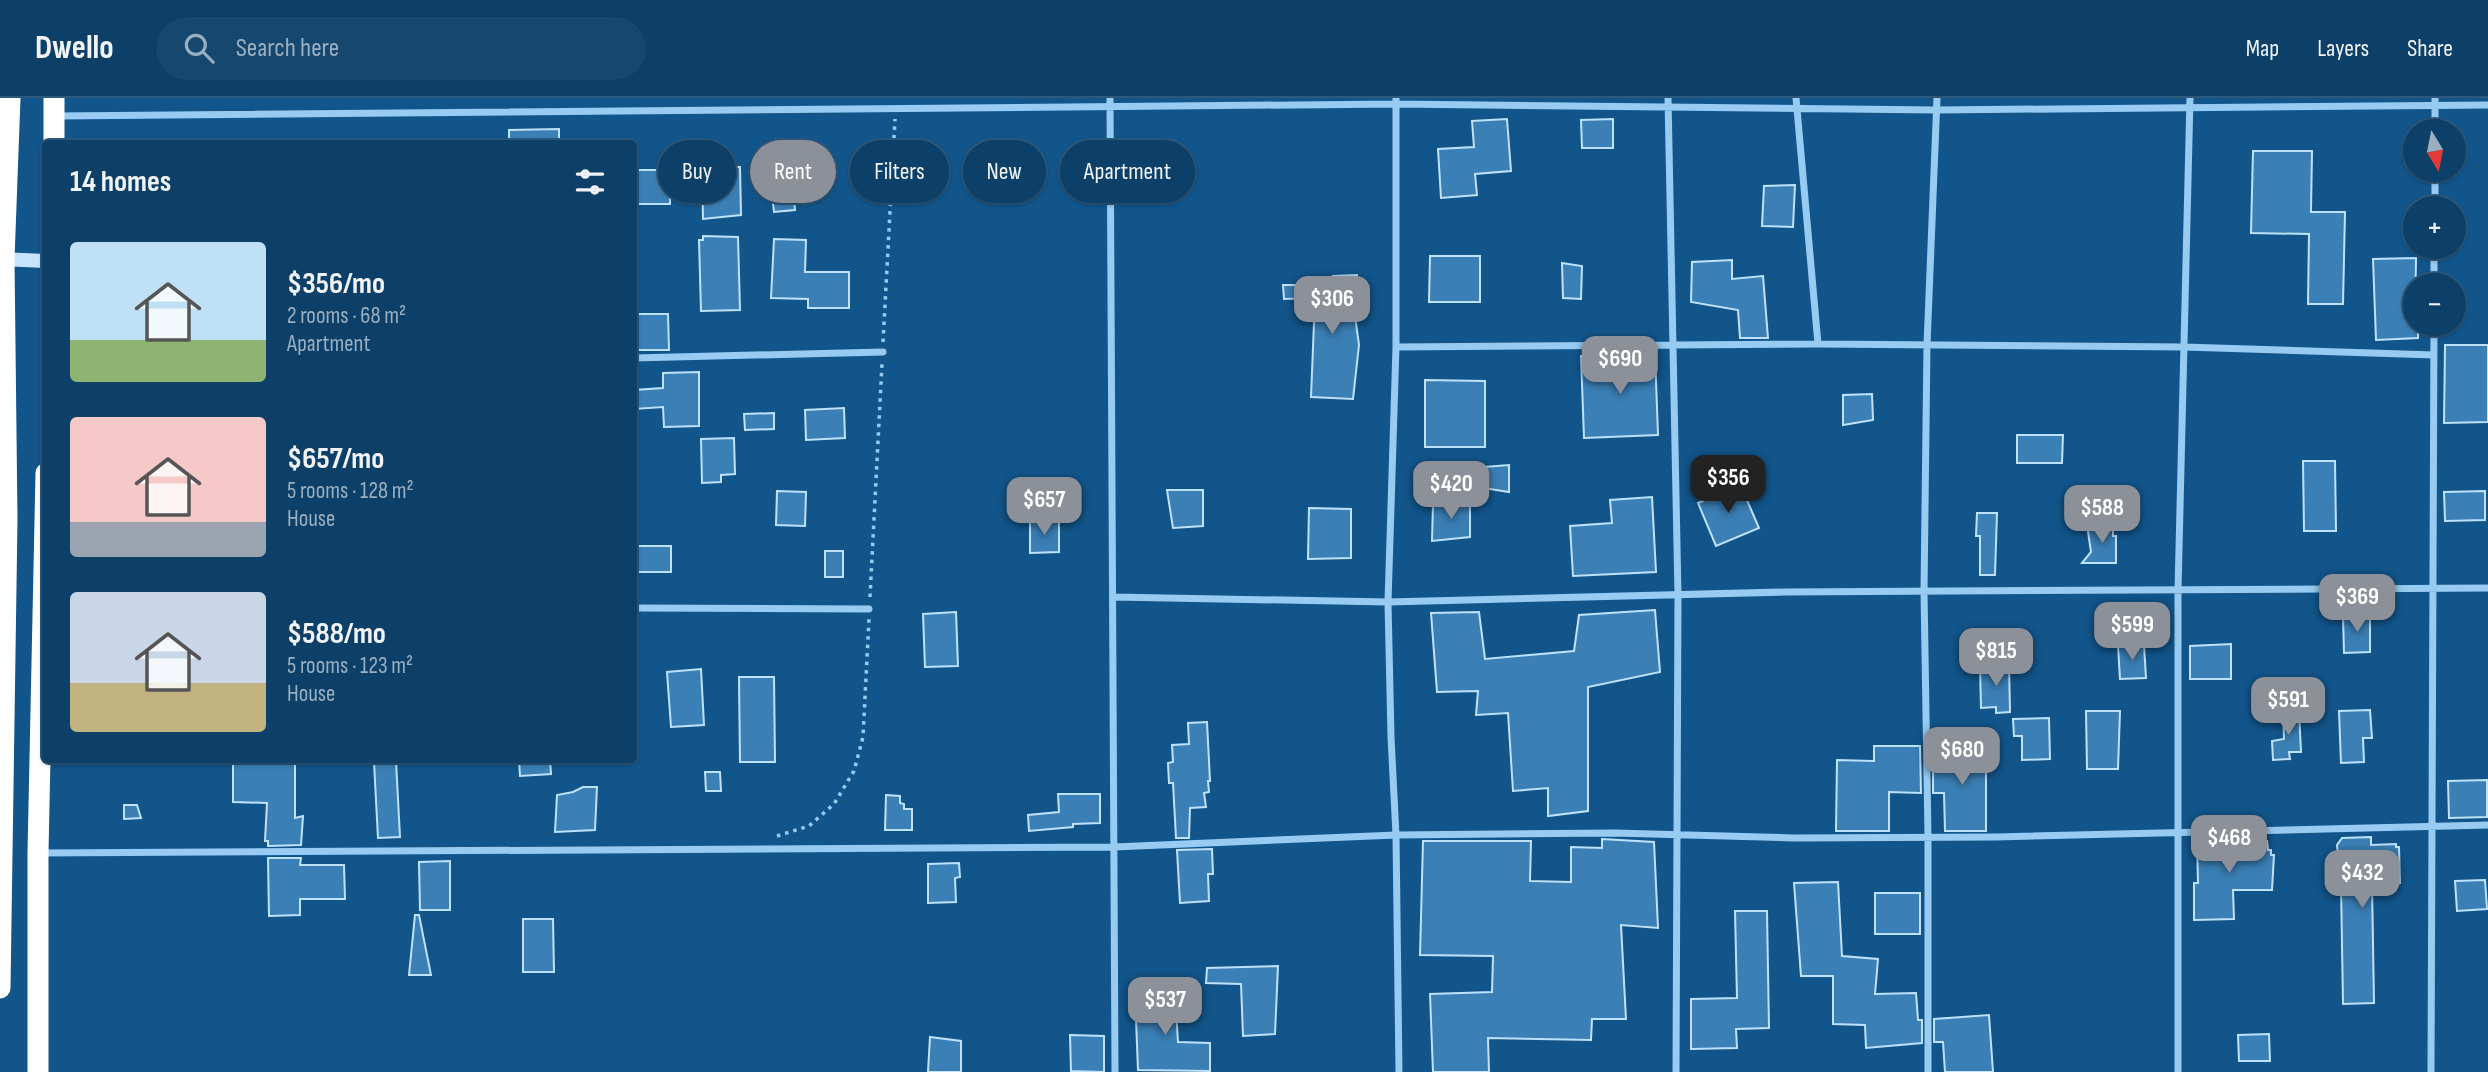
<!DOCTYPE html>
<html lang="en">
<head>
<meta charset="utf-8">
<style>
	body { margin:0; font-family:"Sofia Sans Condensed",sans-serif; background:#16476e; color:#f1f3f6; height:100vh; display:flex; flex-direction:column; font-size:26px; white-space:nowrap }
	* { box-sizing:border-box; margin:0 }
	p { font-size:23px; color:#9aafc0 }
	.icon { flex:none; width:38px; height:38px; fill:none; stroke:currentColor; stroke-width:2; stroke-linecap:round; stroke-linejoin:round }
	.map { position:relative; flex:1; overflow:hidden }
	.sheet { position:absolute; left:42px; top:42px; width:595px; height:623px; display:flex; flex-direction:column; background:#0d4068; border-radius:7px; box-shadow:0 2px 5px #0004,0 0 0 2px #2d597c }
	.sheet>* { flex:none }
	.guide { position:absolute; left:658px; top:42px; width:665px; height:63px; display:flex; gap:14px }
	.needle { width:46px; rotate:170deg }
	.controls { position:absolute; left:2403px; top:21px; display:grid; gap:14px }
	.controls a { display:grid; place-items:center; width:63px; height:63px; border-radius:50%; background:#0d4068; box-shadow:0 2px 5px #0004,0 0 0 2px #2d597c; font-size:35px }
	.price { position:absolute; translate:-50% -60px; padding:0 16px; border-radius:14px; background:#8c9099; color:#fff; font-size:23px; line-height:46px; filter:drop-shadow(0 2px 4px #0008) }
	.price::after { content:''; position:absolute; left:50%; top:42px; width:21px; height:16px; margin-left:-10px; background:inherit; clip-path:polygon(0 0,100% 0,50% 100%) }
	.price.active { background:#222; color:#fff }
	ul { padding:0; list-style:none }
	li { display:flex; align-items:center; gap:21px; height:175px; padding:0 28px }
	li span { display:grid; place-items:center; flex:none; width:196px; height:140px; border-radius:7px; color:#555 }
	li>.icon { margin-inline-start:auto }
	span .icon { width:84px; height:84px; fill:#fffc; stroke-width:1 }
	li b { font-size:30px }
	h2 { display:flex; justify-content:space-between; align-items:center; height:84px; padding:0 28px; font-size:30px }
	.pill { padding:0 24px; border-radius:32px; background:#0d4068; box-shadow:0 2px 5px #0004,0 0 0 2px #2d597c; font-size:24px; line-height:63px }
	.pill.active { background:#8c9099; color:#fff }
	header { display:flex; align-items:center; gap:42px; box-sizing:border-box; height:98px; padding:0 35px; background:#0d4068; border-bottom:2px solid #2d597c }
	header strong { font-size:33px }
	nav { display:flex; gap:38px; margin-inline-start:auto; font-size:24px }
	.search { width:490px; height:63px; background:#16476e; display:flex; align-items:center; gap:18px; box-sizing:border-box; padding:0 24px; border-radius:38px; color:#9aafc0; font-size:26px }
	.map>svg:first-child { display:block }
	.building { fill:#3a7fb5; stroke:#bfe2fc; stroke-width:2 }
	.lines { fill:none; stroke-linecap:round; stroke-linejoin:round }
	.path { stroke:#98cbf1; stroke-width:3.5; stroke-dasharray:3.5 5; stroke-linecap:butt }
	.street { stroke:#98cbf1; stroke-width:7 }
	.secondary { stroke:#c7e4fc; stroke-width:14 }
	.highway { stroke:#fff; stroke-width:21 }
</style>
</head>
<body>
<header>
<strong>Dwello</strong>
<div class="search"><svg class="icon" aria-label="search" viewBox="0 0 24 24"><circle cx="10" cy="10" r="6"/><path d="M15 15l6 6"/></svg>Search here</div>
<nav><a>Map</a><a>Layers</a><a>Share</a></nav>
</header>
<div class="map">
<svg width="2488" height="974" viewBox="0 0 2488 974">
	<rect width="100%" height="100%" fill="#11558b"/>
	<path class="building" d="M1507,21L1511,73L1475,76L1477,97L1441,100L1438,51L1474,49L1472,23Z
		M1613,21V50H1582L1581,22Z
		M559,31V46H509V32Z
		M2253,53H2312L2311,114H2345L2343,206H2308L2309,136L2251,135Z
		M702,69H740L741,117L703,121Z
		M791,69L795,112L774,114L769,70Z
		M634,72H670V106H634Z
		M1795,87L1793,129L1762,128L1764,88Z
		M703,138L738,139L740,212L701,213L699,142H703Z
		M774,141L806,142L805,174H849V210H808V201L771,200Z
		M1430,158H1480V204H1429Z
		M2416,160L2415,226H2418V240L2376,242L2373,161Z
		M1732,162V181L1763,178L1768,240H1740L1738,212L1691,204L1692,164Z
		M1562,165L1582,168L1581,201L1563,200Z
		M1357,177L1356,203H1353L1359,247L1353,301L1311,299L1315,200L1284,201L1283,187H1333V178Z
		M634,216H668L669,252H634Z
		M2445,247H2488V324L2444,325Z
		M1655,255L1658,337L1584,340L1581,258Z
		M699,274V328L664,329L663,309L634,311V292L663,290V275Z
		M1425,282L1485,283V349H1425Z
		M1872,296L1873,322L1843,327V297Z
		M844,310L845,340L806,342L805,312Z
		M774,315V331L745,332L744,316Z
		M2017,337H2063L2062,365H2017Z
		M734,340L735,376L721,377V384L702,385L701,341Z
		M2303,363H2335L2336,433H2304Z
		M1509,367V394L1471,388V370Z
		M1740,386L1759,430L1716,448L1698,405Z
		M1167,392H1203V428L1173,430Z
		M777,393L806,394L805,428L776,427Z
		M2485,393V422L2445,423L2444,394Z
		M1652,399L1656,474L1573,478L1570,428L1612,425L1610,402Z
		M1470,405V439L1432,443L1433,406Z
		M1309,410L1351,411V460L1308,461Z
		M1977,415H1997L1995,477H1980V438H1976Z
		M1030,424H1059V454L1030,455Z
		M2087,427H2113V438H2116V465H2082L2091,454Z
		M634,448H671V474H634Z
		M825,453H843V479H825Z
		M1655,512L1660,574L1588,589V713L1548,718V690L1513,693L1508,615L1476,617L1478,593L1437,594L1431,515L1479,514L1485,561L1574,553L1579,517Z
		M956,514L958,568L925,569L923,516Z
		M2370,518V554L2344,555L2343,519Z
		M2231,546V581H2190V548Z
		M2144,547L2146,580L2120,581L2118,548Z
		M1993,566H2009L2010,614L1996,615V609L1981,610L1980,569H1993Z
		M701,571L704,627L671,629L667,574Z
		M739,579H774L775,664H740Z
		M2299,612L2301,654H2289L2290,661L2273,662L2272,643L2284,641L2283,613Z
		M2370,612L2372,640H2363L2364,664L2341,665L2339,613Z
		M2086,613H2120L2118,671H2087Z
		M2049,620L2050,661L2022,662V638H2014L2013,621Z
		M1207,624L1210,683H1208L1209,694L1204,695L1206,709L1190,710L1189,740H1176L1173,685H1169L1168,665L1173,664L1172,647L1189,646L1188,625Z
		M1874,648H1920L1921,695L1889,694V733H1836L1837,662L1874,663Z
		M1933,649L1986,652V733H1945L1944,695H1933Z
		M233,662L295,664V720L303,718L301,747L268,748V743H265L267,705L233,704Z
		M519,662H550L551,676L520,678Z
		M396,663L400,739L378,740L374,664Z
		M705,674H720L721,693H706Z
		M2487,682V719L2449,720L2448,683Z
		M583,689H597L595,732L555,734L557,697L573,694Z
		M1058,696H1100V725L1073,726V729L1029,733L1028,717L1059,714Z
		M886,697L900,698V705L904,706V711H912V732H885Z
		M124,707H137L141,720L124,721Z
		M2371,739V747L2396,746V749H2399L2400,785L2372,786L2374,905L2343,906L2341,788L2337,747L2342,740Z
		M1602,741L1654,744L1658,830L1621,827L1626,921H1592L1591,942L1488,940L1489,974H1433L1430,896L1492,894L1493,858L1420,857L1423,743H1531L1530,783L1571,784V749L1602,750Z
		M2197,743H2267L2268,752H2271V757H2274L2272,792H2233L2234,821L2194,822V785H2198Z
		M1212,751L1213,776H1208L1209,803L1180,805L1177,752Z
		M268,760H301L300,767H344L345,801H300V817L269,818Z
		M450,763V812H420L419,764Z
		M959,765L960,779L955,780L956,804L928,805V766Z
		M2485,782L2487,811L2457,813L2455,783Z
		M1838,784L1842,858L1878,861L1875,896L1916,895L1918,922H1922V945L1866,950L1865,927L1833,926V878H1801L1794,785Z
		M1875,795H1920V836H1875Z
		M1735,813H1767L1769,930L1736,931L1737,950L1691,951V901L1737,900Z
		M415,817H419L431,877H409Z
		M523,821H553L554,874H523Z
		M1278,868L1275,936L1243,938L1241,886L1206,885L1207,870Z
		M1175,895L1178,944L1210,945V973L1138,972L1135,896Z
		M1989,917L1993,974H1945L1943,944H1934V921Z
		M2269,936L2270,963H2239L2238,937Z
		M1070,937L1104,938V974L1071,973Z
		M930,939L961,943V974H928Z"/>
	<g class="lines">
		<path class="path" d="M883,244L895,21
			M870,499L882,266
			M777,738L809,728L834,706L854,673L863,639L869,521"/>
		<path class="street" d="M1110,0L1115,974
			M1396,0V249L1388,504L1391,639L1396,737L1399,974
			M1668,0L1678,497L1676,974
			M1796,0L1818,246
			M56,18L1396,6L1937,12L2488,7
			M2435,33V0
			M2435,110V72
			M2434,187V149
			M1396,249L1818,246L2184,249L2434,257
			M634,260L883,254
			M1113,499L1388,504L1785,494L2488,490
			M634,510L869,511
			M39,755L1114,749L1396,737L1615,735L1794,740L1996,739L2488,727
			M1928,974V739L1924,493L1927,247L1937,0
			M2178,974V492L2190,0
			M2431,974L2434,226"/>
		<path class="secondary" d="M0,161L46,163"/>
		<path class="highway" d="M54,0V46
			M0,890L7,421L4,161L10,0
			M38,974V755L46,375"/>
	</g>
</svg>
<div class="controls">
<a><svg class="needle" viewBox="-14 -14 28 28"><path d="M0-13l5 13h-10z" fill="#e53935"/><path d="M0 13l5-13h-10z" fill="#9aafc0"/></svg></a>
<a>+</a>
<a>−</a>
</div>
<b class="price" style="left:1332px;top:238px">$306</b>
<b class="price" style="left:1620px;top:298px">$690</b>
<b class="price active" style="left:1728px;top:417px">$356</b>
<b class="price" style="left:1451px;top:423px">$420</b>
<b class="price" style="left:1044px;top:439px">$657</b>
<b class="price" style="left:2102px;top:447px">$588</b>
<b class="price" style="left:2357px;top:536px">$369</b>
<b class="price" style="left:2132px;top:564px">$599</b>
<b class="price" style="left:1996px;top:590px">$815</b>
<b class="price" style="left:2288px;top:639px">$591</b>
<b class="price" style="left:1962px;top:689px">$680</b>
<b class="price" style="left:2229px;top:777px">$468</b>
<b class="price" style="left:2362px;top:812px">$432</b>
<b class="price" style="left:1165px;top:939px">$537</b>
<div class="guide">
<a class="pill">Buy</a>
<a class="pill active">Rent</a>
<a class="pill">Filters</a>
<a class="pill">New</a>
<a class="pill">Apartment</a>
</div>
<section class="sheet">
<h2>14 homes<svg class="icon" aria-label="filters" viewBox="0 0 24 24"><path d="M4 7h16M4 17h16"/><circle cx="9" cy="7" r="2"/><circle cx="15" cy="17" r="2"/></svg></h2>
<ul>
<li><span style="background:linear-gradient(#bfe0f5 70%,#8fb573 0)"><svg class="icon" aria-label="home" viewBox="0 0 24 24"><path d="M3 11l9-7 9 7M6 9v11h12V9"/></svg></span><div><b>$356/mo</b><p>2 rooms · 68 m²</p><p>Apartment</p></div></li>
<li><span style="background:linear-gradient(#f6c9c9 75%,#9aa5b1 0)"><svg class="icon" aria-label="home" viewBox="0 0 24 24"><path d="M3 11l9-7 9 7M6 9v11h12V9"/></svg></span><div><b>$657/mo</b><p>5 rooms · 128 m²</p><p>House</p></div></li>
<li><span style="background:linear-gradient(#c9d6e8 65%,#c2b280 0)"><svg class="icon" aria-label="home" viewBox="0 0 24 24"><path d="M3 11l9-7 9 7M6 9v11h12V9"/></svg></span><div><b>$588/mo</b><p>5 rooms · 123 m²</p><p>House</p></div></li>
</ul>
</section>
</div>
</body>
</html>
